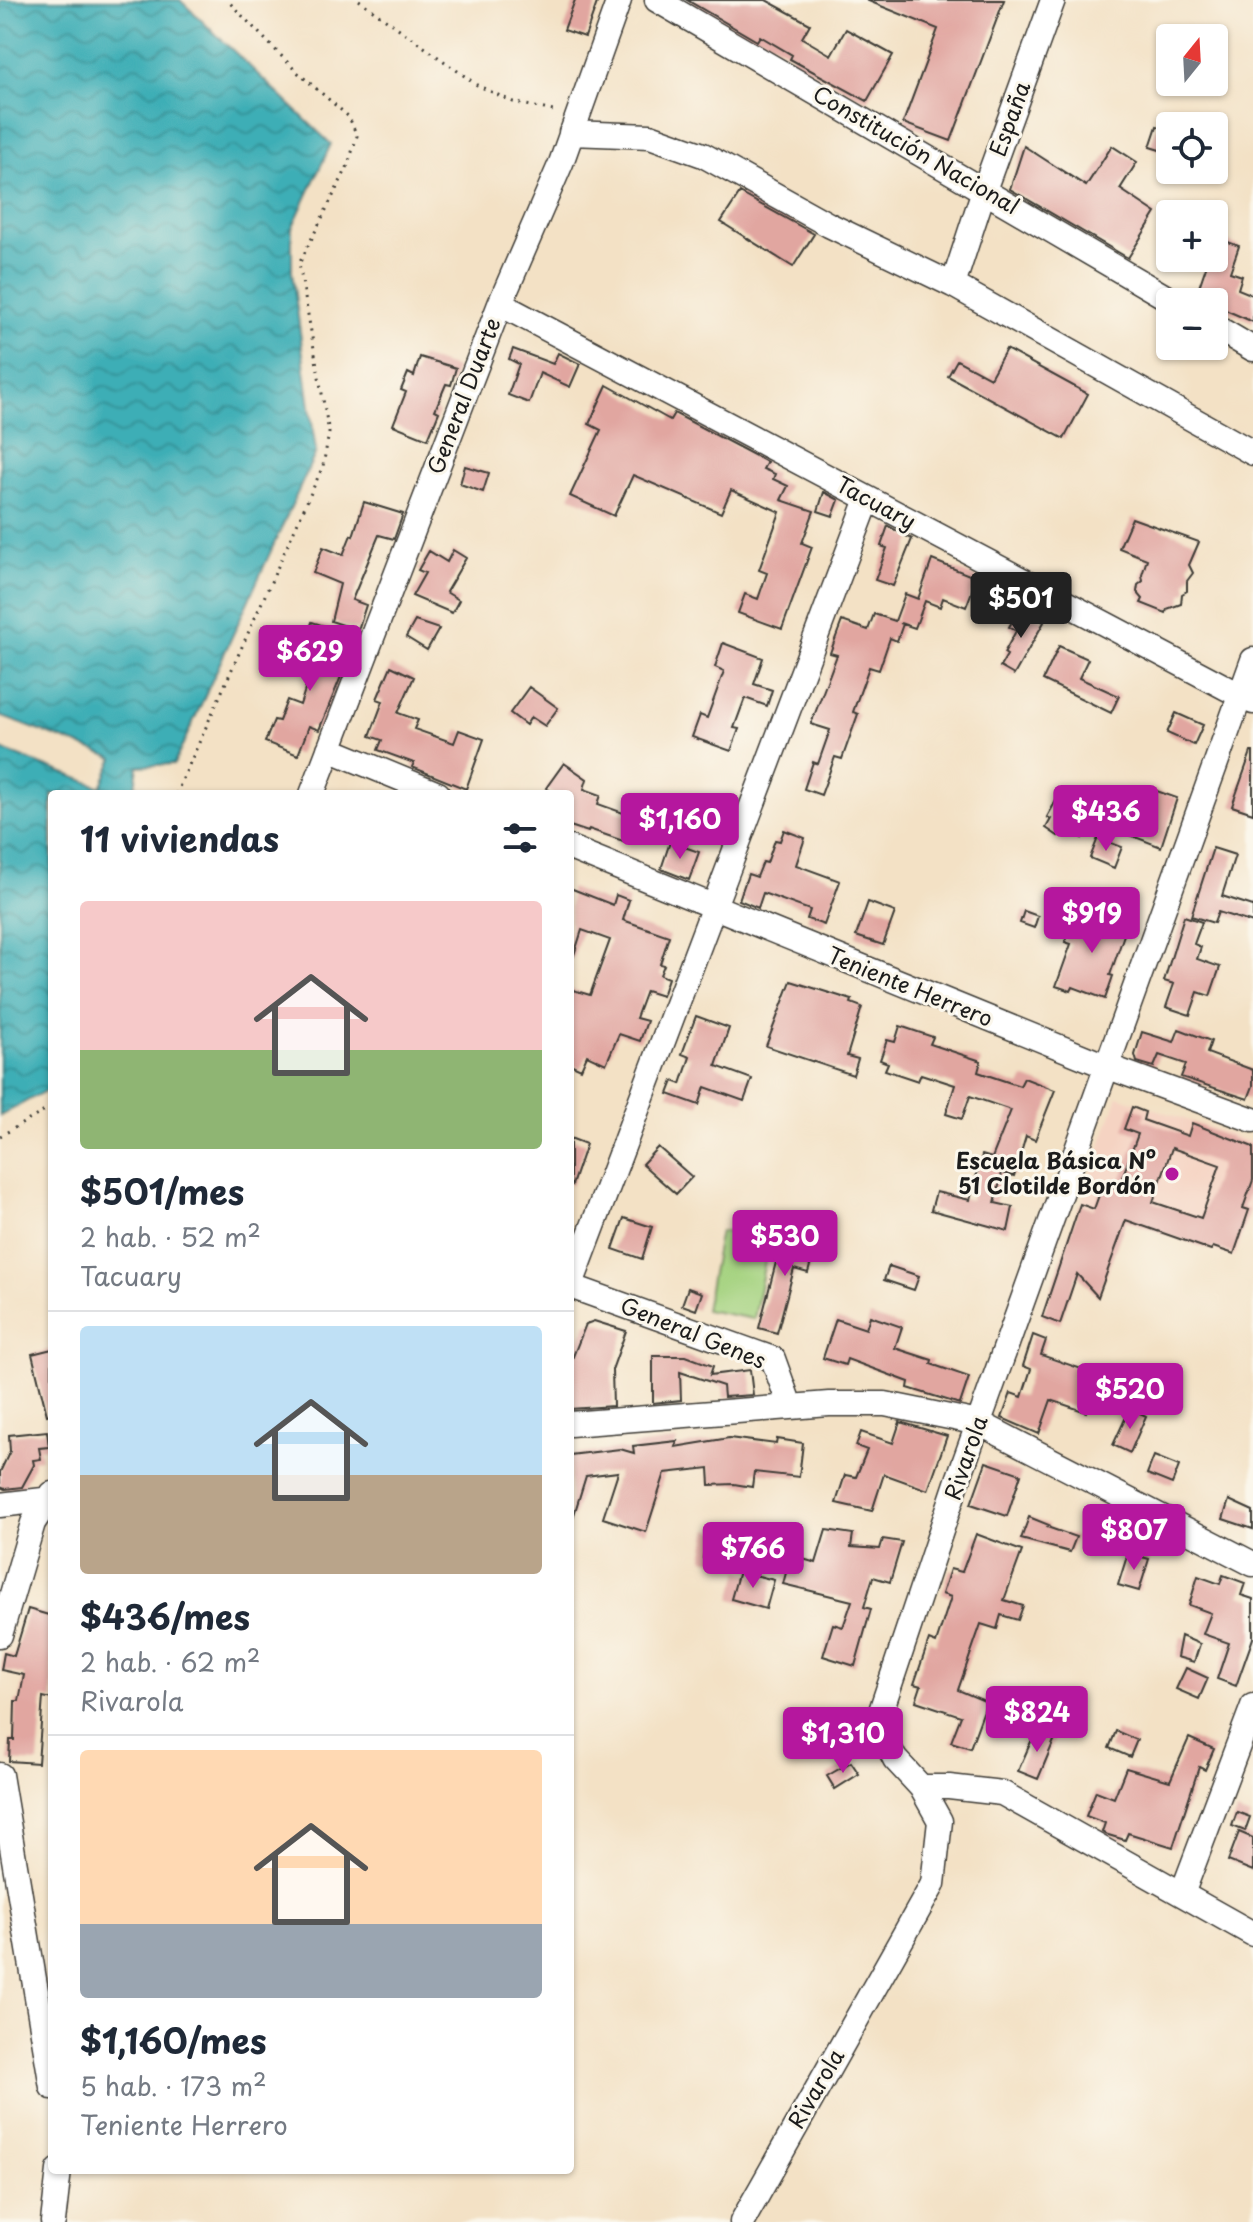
<!DOCTYPE html>
<html lang="es">
<head>
<meta charset="utf-8">
<style>
	body { margin:0; font-family:"Playpen Sans",sans-serif; background:#f6f6f7; color:#1f2937; height:100vh; display:flex; flex-direction:column; font-size:30px; white-space:nowrap }
	* { box-sizing:border-box; margin:0 }
	p { font-size:26px; color:#747a83 }
	.icon { flex:none; width:44px; height:44px; fill:none; stroke:currentColor; stroke-width:2; stroke-linecap:round; stroke-linejoin:round }
	.map { position:relative; flex:1; overflow:hidden }
	.drawer { position:absolute; left:48px; top:790px; width:526px; height:1384px; display:flex; flex-direction:column; background:#fff; border-radius:8px; box-shadow:0 2px 6px #0004 }
	.drawer>* { flex:none }
	.needle { width:52px; rotate:18deg }
	.tools { position:absolute; left:1156px; top:24px; display:grid; gap:16px }
	.tools a { display:grid; place-items:center; width:72px; height:72px; border-radius:8px; background:#fff; box-shadow:0 2px 6px #0004; font-size:40px }
	.price { position:absolute; translate:-50% -68px; padding:0 18px; border-radius:8px; background:#b5179e; color:#fff; font-size:26px; line-height:52px; filter:drop-shadow(0 2px 4px #0008) }
	.price::after { content:''; position:absolute; left:50%; top:48px; width:24px; height:18px; margin-left:-12px; background:inherit; clip-path:polygon(0 0,100% 0,50% 100%) }
	.price.selected { background:#222; color:#fff }
	ul { padding:0; list-style:none }
	li { display:grid; align-content:center; gap:16px; height:424px; padding:0 32px }
	li+li { border-top:2px solid #e0e1e3 }
	li span { display:grid; place-items:center; height:248px; border-radius:8px; color:#555 }
	li>.icon { margin-inline-start:auto }
	span .icon { width:144px; height:144px; fill:#fffc; stroke-width:1 }
	li b { font-size:34px }
	h2 { display:flex; justify-content:space-between; align-items:center; height:96px; padding:0 32px; font-size:34px }
	.map>svg:first-child { display:block }
	.built { fill:#f5d3c2 }
	.garden { fill:#a6d381; stroke:#61784e; stroke-width:2 }
	.water { fill:url(#water-waves); stroke:#2c6569; stroke-width:2 }
	.building { fill:#e1a6a0; fill-rule:evenodd }
	.lines { fill:none; stroke-linecap:round; stroke-linejoin:round }
	.minor-casing { stroke:#3c3a35; stroke-width:27 }
	.path { stroke:#3c3a35; stroke-width:3; stroke-dasharray:2 6; stroke-linecap:butt }
	.minor { stroke:#fff; stroke-width:24 }
	.poi-dot { fill:#b5179e; stroke:#fbf7ec; stroke-width:3 }
	.labels { text-anchor:middle; stroke-width:6; stroke-linejoin:round; paint-order:stroke }
	.street-label { font-size:22px; fill:#1c1c1c; stroke:#fbf7ec }
	.poi-label { font-size:22px; font-weight:bold; fill:#1c1c1c; stroke:#fbf7ec; text-anchor:end }
</style>
</head>
<body>
<div class="map">
<svg width="1253" height="2222" viewBox="0 0 1253 2222">
	<defs>
		<pattern id="water-waves" width="16" height="10" patternUnits="userSpaceOnUse" patternTransform="scale(2)"><rect width="16" height="10" fill="#3daeb6"/><path d="M0 5q4-4 8 0t8 0" fill="none" stroke="#328d93"/></pattern>
	</defs>
	<rect width="100%" height="100%" fill="#fbf7ec"/>
	<filter id="ink" filterUnits="userSpaceOnUse"><feTurbulence type="fractalNoise" baseFrequency=".0125" numOctaves="2"/><feDisplacementMap in="SourceGraphic" scale="16" xChannelSelector="R" yChannelSelector="G"/><feConvolveMatrix kernelMatrix="1 2 1 2 8 2 1 2 1" color-interpolation-filters="sRGB"/></filter>
	<filter id="wash" filterUnits="userSpaceOnUse"><feTurbulence type="fractalNoise" baseFrequency=".006" numOctaves="4" result="noise"/><feDisplacementMap in="SourceGraphic" scale="32" xChannelSelector="R" yChannelSelector="G"/><feGaussianBlur stdDeviation="1.8" result="paint"/><feColorMatrix in="noise" values="0 0 0 0 0 0 0 0 0 0 0 0 0 0 0 0 0 1.4 0 .05"/><feComposite in="paint" operator="in"/></filter>
	<g filter="url(#wash)">
		<rect width="100%" height="100%" fill="#f3e1c5"/>
		<path class="built" d="M1118,1096L1253,1143V1205L1234,1258L1081,1204Z"/>
		<path class="garden" d="M720,1231L769,1240L754,1319L705,1310Z"/>
		<path class="water" d="M2,0H180L331,144L292,228V272L316,452L174,764L138,766L134,794H52V1087L0,1116V749L101,787L114,758L0,716V3Z"/>
		<g id="blocks">
			<path class="building" d="M575,0H598L585,37L564,30Z
				M687,0H766L810,24L802,38L831,55L846,29L893,55L867,101L790,59L792,55L760,36L757,41Z
				M866,0H1004L951,141L903,123L938,29Z
				M1157,126L1170,130L1166,152L1150,147Z
				M1024,146L1086,186L1112,146L1137,162L1120,189L1156,213L1128,258L1010,189Z
				M740,193L814,234L793,267L721,222Z
				M1217,238L1239,246L1230,272L1242,276L1238,289L1253,295V322L1214,305V302H1207L1196,296L1209,258H1214Z
				M513,349L553,364L558,353L580,364L570,387L540,373L529,403L508,395L519,364L509,359Z
				M1006,349L1088,394L1064,439L948,376L957,360L990,378Z
				M420,357L456,368L451,385L446,384L435,410L439,412L428,439L393,425L406,392L401,390L408,373L414,376Z
				M607,385L670,420L674,413L767,462L763,469L775,474L773,479L788,486L781,500L814,511L802,543L812,547L782,629L738,613L745,594L758,599L767,573L759,570L780,512L731,490L721,513L633,475L614,516L570,496L601,430L589,424Z
				M465,466L489,473L483,492L460,484Z
				M824,492L839,500L833,516L818,511Z
				M364,502L403,514L394,539L379,535L352,600L366,605L358,630L331,621L340,584L313,573L323,547L343,555L351,535L353,536Z
				M1132,518L1199,542L1189,565L1193,573L1187,581V591L1182,594L1181,604L1167,609L1166,613L1141,603L1143,599L1137,592L1138,585L1143,581L1142,575L1147,559L1119,548Z
				M888,526L912,539L893,586L875,580L887,548L881,546Z
				M453,550L466,558L446,592L459,600L452,613L412,596L425,573L418,570L429,551L447,562Z
				M932,560L977,578L966,607L943,598L940,607L925,601L915,628L900,623L903,624L897,641L890,638L879,670L869,667L853,712L858,714L842,759L835,757L821,795L804,789L813,762L818,764L830,730L811,724L837,655L830,653L842,621L868,630L874,614L895,621L905,594L918,599Z
				M1020,608L1044,622L1014,675L1000,667L1007,655L1004,653L1016,631L1009,627Z
				M415,621L439,629L427,650L406,637Z
				M312,622L340,631L331,657L347,662L319,730L309,726L298,755L265,742L274,720L279,721L287,700L300,705L317,653L304,648Z
				M723,643L763,658L754,684L772,690L767,706L745,698L734,728L739,729L731,751L692,737L700,715L707,718L724,671L715,667Z
				M1059,646L1088,659L1079,678L1119,696L1111,713L1043,680Z
				M391,666L414,677L398,713L418,720L414,729L454,743L459,730L484,739L466,789L412,767L414,763L378,750L382,740L370,736L383,701L377,699Z
				M529,687L558,708L545,726L531,717L526,725L510,713Z
				M1176,713L1203,725L1194,745L1167,733Z
				M1251,752H1253V813L1232,806Z
				M564,763L587,779L584,789L601,795L598,804L632,816L623,841L589,829L588,832L570,826V794H554L546,788Z
				M1151,789L1177,798L1161,847L1122,832L1129,813L1140,817Z
				M1057,799L1067,805L1069,802L1094,817L1082,838L1064,827L1058,836L1046,828L1051,819L1047,817Z
				M784,830L805,838L796,865L840,881L824,925L807,919L810,910L763,893L758,908L739,900L748,874L757,877L763,862L767,863L775,840L780,841Z
				M1098,838L1122,847L1114,868L1090,858Z
				M670,842L699,852L689,880L661,869Z
				M1213,848L1235,855L1222,896L1253,906V923L1218,912L1214,923L1191,916Z
				M570,888L613,905L616,895L629,900L623,920L669,936L660,964L664,965L660,975L668,978L662,996L646,991L636,1018L647,1021L640,1041L619,1034L606,1064L587,1055L581,1069L570,1064V989L590,995L610,940L582,930L573,958H570Z
				M868,902L895,912L883,945L856,936Z
				M1024,911L1038,916L1034,928L1020,923Z
				M1101,911L1117,916L1114,925L1126,929L1110,975L1113,976L1105,999L1073,987L1071,991L1056,986L1071,944L1065,942L1070,928L1080,932L1086,915L1098,919Z
				M1184,916L1202,922L1194,944L1201,947L1197,959L1220,967L1210,996L1198,992L1190,1015L1166,1007L1174,984L1164,981Z
				M791,981L852,1000L851,1003L862,1007L847,1056L858,1059L853,1075L766,1046Z
				M696,1016L729,1028L716,1066L752,1079L744,1101L705,1087L699,1105L668,1094L673,1081L681,1084L690,1057L682,1054Z
				M900,1026L933,1037L930,1044L981,1061L978,1072L1020,1086L1024,1078L1055,1090L1035,1140L1026,1136L1014,1176L1002,1173L995,1203L1013,1207L1008,1231L931,1210L936,1192L970,1200L982,1155L992,1158L1011,1110L970,1096L962,1119L946,1114L955,1085L921,1074L918,1081L885,1070L888,1063L880,1060L887,1040L895,1042Z
				M1179,1029L1211,1041L1207,1053L1253,1070V1086L1248,1099L1181,1077L1186,1064L1159,1055L1154,1067L1137,1062L1135,1055L1142,1032L1174,1042Z
				M1132,1107L1145,1112L1143,1120L1188,1136L1192,1123L1253,1147V1180L1243,1208L1249,1210L1234,1254L1213,1247L1211,1250L1126,1220L1098,1297L1077,1274L1060,1324L1042,1317L1080,1204L1094,1209L1103,1184L1118,1189L1138,1134L1124,1129ZM1172,1148L1220,1165L1201,1218L1153,1202Z
				M570,1138L586,1144L572,1185L570,1184Z
				M658,1147L692,1177L676,1194L642,1164Z
				M624,1218L652,1227L642,1259L613,1249Z
				M783,1235L816,1243L808,1273L794,1269L777,1333L759,1328Z
				M889,1266L919,1276L914,1290L884,1280Z
				M688,1288L702,1293L696,1310L682,1305Z
				M870,1316L902,1327L895,1348L932,1360L931,1364L969,1377L960,1404L908,1388L909,1382L847,1359L845,1365L823,1358L836,1319L866,1329Z
				M594,1321L626,1331L612,1370L613,1406L570,1409V1364L586,1324Z
				M1033,1335L1046,1340L1041,1355L1099,1375L1086,1412L1051,1400L1039,1434L1002,1418L1011,1393L1022,1397L1031,1369L1023,1366Z
				M52,1349V1414L47,1415L32,1354Z
				M653,1356H686L713,1366L710,1375L750,1370L753,1395L724,1397L723,1386L680,1372L681,1400L653,1403Z
				M1130,1408L1146,1416L1130,1453L1113,1445Z
				M900,1422L947,1436L928,1490L884,1474L872,1511L836,1503L845,1475L856,1477L867,1450L856,1446L861,1432L893,1443Z
				M47,1431L49,1447L39,1448L41,1459L33,1460L34,1465L22,1487L5,1489L0,1487V1472L10,1451L9,1435Z
				M729,1438L776,1444L777,1439L803,1443L799,1477L754,1472L752,1487L734,1484L710,1485L709,1468L665,1473L646,1532L603,1518L618,1472L586,1476L573,1518L570,1517V1455L620,1449L634,1453L633,1446L677,1441L675,1447Z
				M1154,1456L1179,1466L1172,1484L1147,1474Z
				M986,1462L1021,1474L1007,1516L971,1504Z
				M1229,1500L1253,1511V1529L1223,1519Z
				M1029,1517L1049,1525L1047,1527L1076,1537L1070,1552L1021,1539Z
				M709,1529L740,1540L733,1566L703,1558Z
				M826,1530L853,1534L851,1547L880,1549L883,1539L902,1542L890,1582L873,1577L864,1607L871,1609L855,1666L823,1656L833,1624L843,1627L852,1601L783,1584L787,1569L799,1573L803,1559L816,1563Z
				M976,1534L1022,1551L1004,1600L1023,1606L1018,1620L1001,1615L997,1629L981,1624L958,1690L987,1702L970,1748L951,1742L961,1716L916,1701L921,1686L914,1684L929,1640L936,1643L951,1597L942,1594L950,1569L962,1572Z
				M1128,1553L1149,1559L1139,1591L1118,1585Z
				M739,1571L774,1580L766,1609L731,1599Z
				M1223,1575L1245,1583L1241,1595L1253,1599V1638L1236,1686L1217,1679L1229,1643L1203,1634L1211,1613L1189,1605L1198,1576L1220,1584Z
				M28,1609L52,1616V1699L43,1697L38,1763L9,1761L10,1740H14L15,1701H19L24,1675L1,1670L4,1653L14,1656Z
				M1181,1636L1200,1644L1194,1662L1177,1657Z
				M1186,1668L1208,1678L1199,1699L1176,1689Z
				M1037,1728L1056,1736L1038,1779L1018,1771Z
				M1116,1731L1137,1740L1130,1757L1109,1748Z
				M1189,1738L1214,1749L1205,1770L1199,1767L1173,1847L1128,1833L1125,1840L1105,1834L1102,1832L1105,1823L1086,1816L1096,1791L1114,1798L1126,1768L1170,1781Z
				M851,1762L859,1774L835,1789L827,1776Z
				M1237,1812L1250,1817L1245,1831L1232,1826Z
				M1239,1832L1253,1838V1871L1228,1861Z"/>
		</g>
	</g>
	<g filter="url(#ink)">
		<use href="#blocks" fill-opacity="0" stroke="#3c3a35" stroke-width="2"/>
		<g class="lines">
			<defs>
				<path id="minor" d="M657,0L1174,302
					M571,133L650,136L703,155L829,225L953,285L1253,453
					M953,285L984,190L1053,0
					M500,304L1253,702
					M1214,326L1253,349
					M329,749L438,794
					M312,794L500,304L561,163L619,0
					M570,848L1106,1066L1253,1120
					M570,1286L773,1359L790,1406
					M570,1287L868,499
					M570,1424L829,1404H885L979,1423L1253,1564
					M0,1505L52,1499
					M0,1635L33,1523L52,1494
					M0,1775L52,2087
					M921,1787H949L1002,1793L1253,1934
					M1182,1894L1253,1706
					M53,2222L59,2170
					M742,2222L933,1884L940,1821L921,1787L895,1759L877,1723L958,1480L1253,660"/>
			</defs>
			<use href="#minor" class="minor-casing"/>
			<path class="path" d="M359,0L477,85L513,102L558,112
				M176,794L323,466L329,433L299,264L347,168L357,136L349,117L296,71L227,0
				M0,1136L52,1107"/>
			<use href="#minor" class="minor"/>
		</g>
	</g>
	<circle class="poi-dot" cx="1172" cy="1174" r="8"/>
	<g class="labels">
		<g class="street-label">
			<text transform="translate(1010 119) rotate(-70)" y="8">España</text>
			<text transform="translate(916 150) rotate(30)" y="8">Constitución Nacional</text>
			<text transform="translate(464 396) rotate(-69)" y="8">General Duarte</text>
			<text transform="translate(876 503) rotate(28)" y="8">Tacuary</text>
			<text transform="translate(910 987) rotate(22)" y="8">Teniente Herrero</text>
			<text transform="translate(693 1333) rotate(22)" y="8">General Genes</text>
			<text transform="translate(966 1458) rotate(-71)" y="8">Rivarola</text>
			<text transform="translate(816 2089) rotate(-60)" y="8">Rivarola</text>
		</g>
		<g class="poi-label">
			<text x="1156" y="1169">Escuela Básica Nº<tspan x="1156" dy="25">51 Clotilde Bordón</tspan></text>
		</g>
	</g>
</svg>
<div class="tools">
<a><svg class="needle" viewBox="-14 -14 28 28"><path d="M0-13l5 13h-10z" fill="#e53935"/><path d="M0 13l5-13h-10z" fill="#747a83"/></svg></a>
<a><svg class="icon" aria-label="locate" viewBox="0 0 24 24"><circle cx="12" cy="12" r="6"/><path d="M12 2v4M12 18v4M2 12h4M18 12h4"/></svg></a>
<a>+</a>
<a>−</a>
</div>
<b class="price selected" style="left:1021px;top:640px">$501</b>
<b class="price" style="left:310px;top:693px">$629</b>
<b class="price" style="left:1106px;top:853px">$436</b>
<b class="price" style="left:680px;top:861px">$1,160</b>
<b class="price" style="left:1092px;top:955px">$919</b>
<b class="price" style="left:785px;top:1278px">$530</b>
<b class="price" style="left:1130px;top:1431px">$520</b>
<b class="price" style="left:1134px;top:1572px">$807</b>
<b class="price" style="left:753px;top:1590px">$766</b>
<b class="price" style="left:1037px;top:1754px">$824</b>
<b class="price" style="left:843px;top:1775px">$1,310</b>
<section class="drawer">
<h2>11 viviendas<svg class="icon" aria-label="filters" viewBox="0 0 24 24"><path d="M4 7h16M4 17h16"/><circle cx="9" cy="7" r="2"/><circle cx="15" cy="17" r="2"/></svg></h2>
<ul>
<li><span style="background:linear-gradient(#f6c9c9 60%,#8fb573 0)"><svg class="icon" aria-label="home" viewBox="0 0 24 24"><path d="M3 11l9-7 9 7M6 9v11h12V9"/></svg></span><div><b>$501/mes</b><p>2 hab. · 52 m²</p><p>Tacuary</p></div></li>
<li><span style="background:linear-gradient(#bfe0f5 60%,#b9a48a 0)"><svg class="icon" aria-label="home" viewBox="0 0 24 24"><path d="M3 11l9-7 9 7M6 9v11h12V9"/></svg></span><div><b>$436/mes</b><p>2 hab. · 62 m²</p><p>Rivarola</p></div></li>
<li><span style="background:linear-gradient(#ffd9b3 70%,#9aa5b1 0)"><svg class="icon" aria-label="home" viewBox="0 0 24 24"><path d="M3 11l9-7 9 7M6 9v11h12V9"/></svg></span><div><b>$1,160/mes</b><p>5 hab. · 173 m²</p><p>Teniente Herrero</p></div></li>
</ul>
</section>
</div>
</body>
</html>
